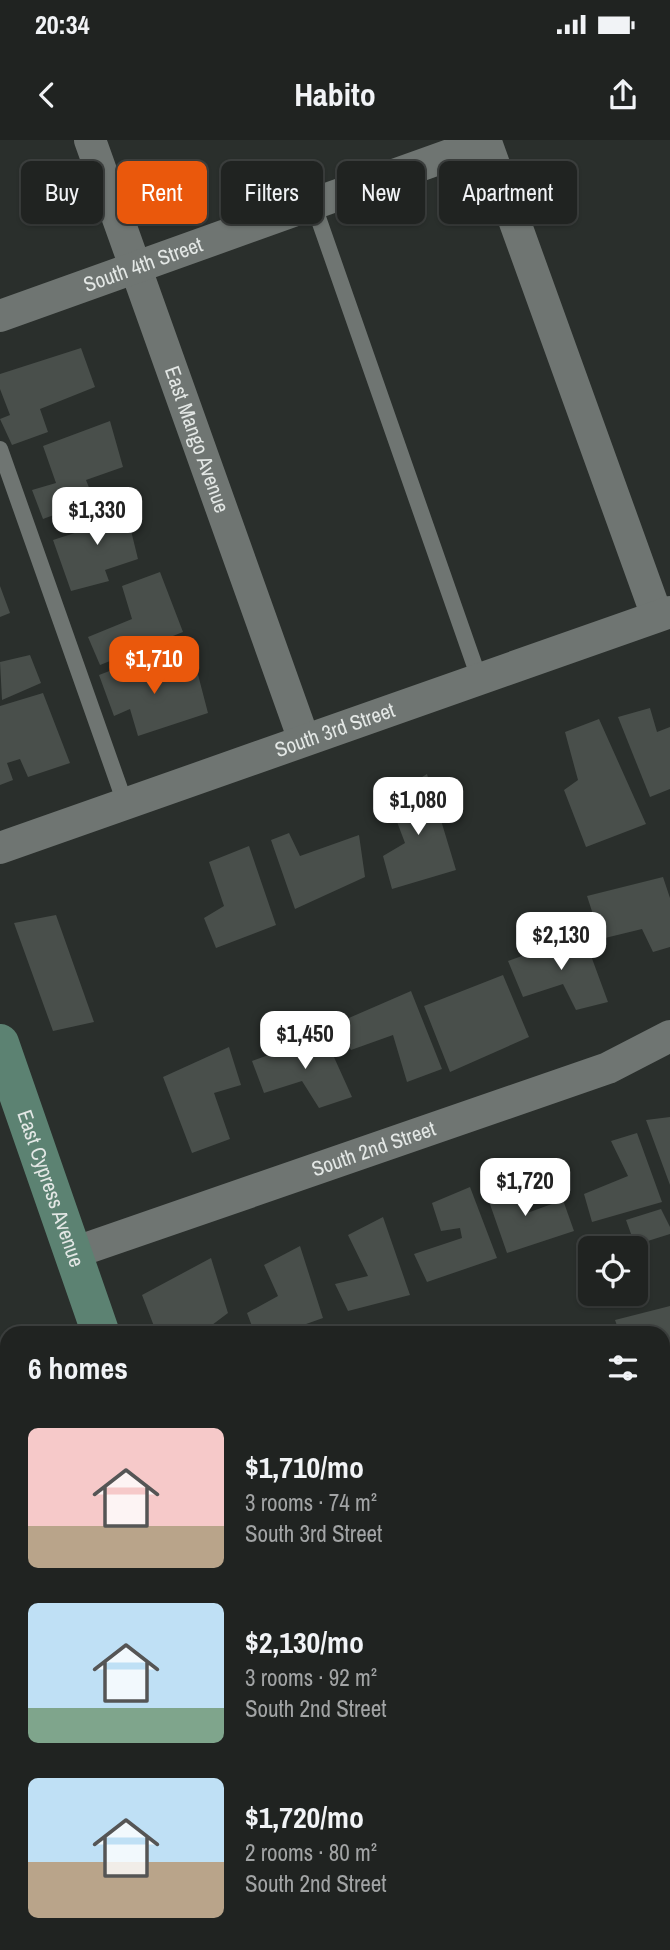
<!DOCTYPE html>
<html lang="en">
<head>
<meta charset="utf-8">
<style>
	body { margin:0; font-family:"Archivo Narrow",sans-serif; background:#282b2a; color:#f1f3f6; height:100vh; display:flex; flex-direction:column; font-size:26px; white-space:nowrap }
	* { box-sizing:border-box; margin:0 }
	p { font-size:23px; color:#a2a4a5 }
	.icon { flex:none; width:38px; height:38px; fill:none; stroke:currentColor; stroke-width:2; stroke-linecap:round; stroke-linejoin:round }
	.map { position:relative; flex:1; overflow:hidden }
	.details { position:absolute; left:0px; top:1186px; width:670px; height:625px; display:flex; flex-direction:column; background:#202321; border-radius:21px 21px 0 0; box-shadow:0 2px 5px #0004,0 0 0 2px #3d403f }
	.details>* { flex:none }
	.guide { position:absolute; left:21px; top:21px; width:628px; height:63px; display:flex; gap:14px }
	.buttons { position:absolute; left:578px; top:1096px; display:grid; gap:14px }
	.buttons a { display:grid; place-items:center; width:70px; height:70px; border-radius:10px; background:#202321; box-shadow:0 2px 5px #0004,0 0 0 2px #3d403f; font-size:35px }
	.price { position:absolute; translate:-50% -60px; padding:0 16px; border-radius:14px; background:#fff; color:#222; font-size:23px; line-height:46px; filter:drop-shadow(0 2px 4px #0008) }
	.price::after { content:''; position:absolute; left:50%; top:42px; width:21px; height:16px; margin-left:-10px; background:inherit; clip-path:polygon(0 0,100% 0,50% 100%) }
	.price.on { background:#ea580c; color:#fff }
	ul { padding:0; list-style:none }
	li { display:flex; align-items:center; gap:21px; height:175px; padding:0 28px }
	li span { display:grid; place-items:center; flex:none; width:196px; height:140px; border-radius:10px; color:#555 }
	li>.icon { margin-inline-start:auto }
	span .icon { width:84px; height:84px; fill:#fffc; stroke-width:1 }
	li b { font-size:30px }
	h2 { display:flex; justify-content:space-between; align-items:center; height:84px; padding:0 28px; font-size:30px }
	.chip { padding:0 24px; border-radius:10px; background:#202321; box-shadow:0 2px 5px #0004,0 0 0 2px #3d403f; font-size:24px; line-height:63px }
	.chip.on { background:#ea580c; color:#fff }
	.status { display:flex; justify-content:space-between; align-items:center; height:49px; padding:0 35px; background:#202321; direction:ltr }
	.status svg { height:19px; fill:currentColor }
	header { display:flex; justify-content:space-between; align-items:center; height:91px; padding:0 28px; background:#202321; font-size:32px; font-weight:800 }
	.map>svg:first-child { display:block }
	.built { fill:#2f3b35 }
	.building { fill:#494f4b }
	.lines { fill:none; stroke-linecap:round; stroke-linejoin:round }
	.lane { stroke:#6f7572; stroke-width:16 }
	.street { stroke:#6f7572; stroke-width:32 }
	.secondary { stroke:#5c8272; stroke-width:38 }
	.labels { text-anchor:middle; stroke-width:6; stroke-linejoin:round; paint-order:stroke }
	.street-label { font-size:21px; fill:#e3e7e5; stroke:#202522 }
</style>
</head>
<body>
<div class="status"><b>20:34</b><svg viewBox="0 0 49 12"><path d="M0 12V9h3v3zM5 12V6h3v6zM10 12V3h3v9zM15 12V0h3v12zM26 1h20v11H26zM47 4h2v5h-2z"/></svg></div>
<header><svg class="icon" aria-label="back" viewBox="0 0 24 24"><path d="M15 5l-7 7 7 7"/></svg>Habito<svg class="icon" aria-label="share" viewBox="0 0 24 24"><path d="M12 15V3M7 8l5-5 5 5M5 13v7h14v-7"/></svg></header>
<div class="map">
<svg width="670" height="1810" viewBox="0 0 670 1810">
	<rect width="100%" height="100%" fill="#2a2f2c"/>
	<path class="built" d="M670,1543V1810H364L362,1804H663V1546Z"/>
	<path class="building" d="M81,208L95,247L40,269L48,292L12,305L0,279L10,275L0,249V234Z
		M110,281L123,327L86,340L94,360L43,379L32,350L56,343L43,306Z
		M124,362L138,419L105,430L109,441L71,451L53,400L87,389L84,373Z
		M160,432L183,492L100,525L88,497L132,479L122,446Z
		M0,446L10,473L0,477Z
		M30,515L41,543L2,560L0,522Z
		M141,519L147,538L196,527L208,573L138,596L130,569L114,576L99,535Z
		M43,553L70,623L28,637L20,619L7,623L13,640L0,645V566Z
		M650,568L657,592L670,587V649L650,657L618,577Z
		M599,579L646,684L586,707L564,650L578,640L565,592Z
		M427,634L456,730L392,749L383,716L405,703L388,658Z
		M289,693L300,716L359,695L365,737L295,769L271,700Z
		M249,706L276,785L216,808L204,778L224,766L209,722Z
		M663,737L670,758V807L653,812L642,789L601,799L587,756Z
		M56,775L94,882L53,891L14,783Z
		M583,794L608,862L576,870L563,844L523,857L508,821Z
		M503,835L529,897L450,932L424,866Z
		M411,851L442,929L407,942L393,895L351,910L335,884Z
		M324,895L352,957L319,968L302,941L264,953L252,921Z
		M229,907L241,945L214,953L230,999L192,1013L163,937Z
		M670,977V1045L646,980Z
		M637,993L662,1062L592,1082L584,1054L628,1036L611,1001Z
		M511,1036L527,1073L563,1060L574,1091L507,1113L484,1047Z
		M470,1047L497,1118L427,1142L414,1114L462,1098L460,1088L441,1091L432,1063Z
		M661,1069L670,1087V1094L635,1105L626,1080Z
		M383,1077L410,1155L348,1171L335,1144L368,1136L348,1095Z
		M300,1106L323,1178L278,1194H255L247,1173L278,1156L264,1125Z
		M211,1118L228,1173L200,1194H157L142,1155Z
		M670,1166V1211L663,1213V1194H620L615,1180Z
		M670,1394V1477L663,1478V1445L665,1444L663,1438V1397Z"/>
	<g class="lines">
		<path class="lane" d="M313,63L479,538
			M0,309L125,663"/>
		<g class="street">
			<path id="s1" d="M90,0L304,600"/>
			<path id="s2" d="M0,176L486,2L657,476"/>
			<path id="s3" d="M0,708L670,472"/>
			<path id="s4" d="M73,1113L608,928L670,896"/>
			<path d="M663,1329L670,1326"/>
		</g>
		<g class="secondary">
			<path id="s5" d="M0,903L101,1194"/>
			<path d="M315,1804L317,1810"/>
		</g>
	</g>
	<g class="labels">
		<g class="street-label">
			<text dy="7" stroke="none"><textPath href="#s2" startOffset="152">South 4th Street</textPath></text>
			<text dy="7" stroke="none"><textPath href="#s1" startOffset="318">East Mango Avenue</textPath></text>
			<text dy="7" stroke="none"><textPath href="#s3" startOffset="355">South 3rd Street</textPath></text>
			<text dy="7" stroke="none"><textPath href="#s4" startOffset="318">South 2nd Street</textPath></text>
			<text dy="7" stroke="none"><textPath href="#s5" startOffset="154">East Cypress Avenue</textPath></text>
		</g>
	</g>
</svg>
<div class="buttons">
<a><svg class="icon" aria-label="locate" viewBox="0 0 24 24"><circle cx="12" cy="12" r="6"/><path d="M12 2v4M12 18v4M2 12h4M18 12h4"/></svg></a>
</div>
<b class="price" style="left:97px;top:407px">$1,330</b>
<b class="price on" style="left:154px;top:556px">$1,710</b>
<b class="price" style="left:418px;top:697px">$1,080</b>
<b class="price" style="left:561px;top:832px">$2,130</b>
<b class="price" style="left:305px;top:931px">$1,450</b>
<b class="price" style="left:525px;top:1078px">$1,720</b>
<div class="guide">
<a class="chip">Buy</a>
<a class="chip on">Rent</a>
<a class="chip">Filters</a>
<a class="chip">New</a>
<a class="chip">Apartment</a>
</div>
<section class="details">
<h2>6 homes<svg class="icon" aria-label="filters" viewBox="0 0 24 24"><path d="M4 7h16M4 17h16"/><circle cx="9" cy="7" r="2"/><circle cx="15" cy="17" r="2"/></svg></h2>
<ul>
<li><span style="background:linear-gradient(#f6c9c9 70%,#b9a48a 0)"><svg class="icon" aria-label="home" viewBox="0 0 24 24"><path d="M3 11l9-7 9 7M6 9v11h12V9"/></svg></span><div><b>$1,710/mo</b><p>3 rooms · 74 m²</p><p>South 3rd Street</p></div></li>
<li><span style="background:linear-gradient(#bfe0f5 75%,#7fa58c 0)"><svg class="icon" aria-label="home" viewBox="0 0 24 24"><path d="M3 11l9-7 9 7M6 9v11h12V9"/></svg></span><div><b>$2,130/mo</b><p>3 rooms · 92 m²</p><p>South 2nd Street</p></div></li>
<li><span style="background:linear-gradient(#bfe0f5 60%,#b9a48a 0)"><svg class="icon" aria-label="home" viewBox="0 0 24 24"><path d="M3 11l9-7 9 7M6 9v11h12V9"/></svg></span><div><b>$1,720/mo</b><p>2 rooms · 80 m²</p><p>South 2nd Street</p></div></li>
</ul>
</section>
</div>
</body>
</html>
